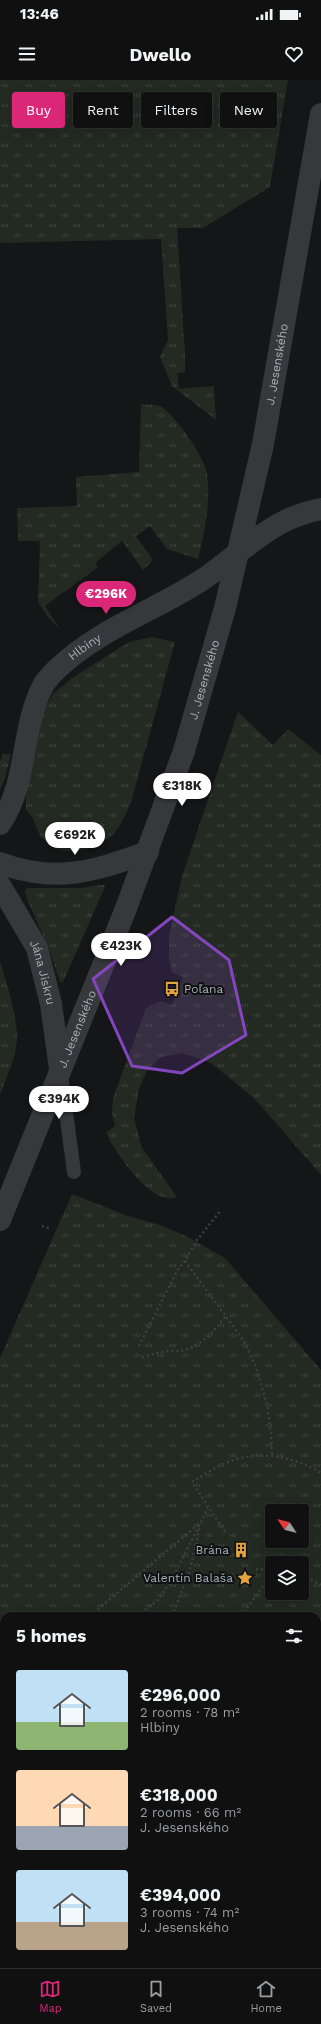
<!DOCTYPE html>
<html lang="en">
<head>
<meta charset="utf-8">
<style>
	body { margin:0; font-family:"Work Sans",sans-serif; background:#19191a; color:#f1f3f6; height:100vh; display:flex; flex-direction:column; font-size:15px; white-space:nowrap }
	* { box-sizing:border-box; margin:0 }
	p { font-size:13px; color:#9c9d9f }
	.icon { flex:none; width:22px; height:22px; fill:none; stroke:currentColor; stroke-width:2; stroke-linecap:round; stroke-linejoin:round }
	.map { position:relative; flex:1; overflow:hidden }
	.details { position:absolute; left:0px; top:1532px; width:321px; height:356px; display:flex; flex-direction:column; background:#101011; border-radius:12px 12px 0 0; box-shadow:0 4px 16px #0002,0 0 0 1px #303031 }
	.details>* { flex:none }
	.guide { position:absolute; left:12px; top:12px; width:297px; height:36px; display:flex; gap:8px }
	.needle { width:26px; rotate:306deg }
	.controls { position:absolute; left:265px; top:1424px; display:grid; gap:8px }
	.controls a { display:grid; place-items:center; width:44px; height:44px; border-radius:4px; background:#101011; box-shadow:0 4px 16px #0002,0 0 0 1px #303031; font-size:20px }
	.price { position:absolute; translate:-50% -34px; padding:0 9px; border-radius:14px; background:#fff; color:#222; font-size:13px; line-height:26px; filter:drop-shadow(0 1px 2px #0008) }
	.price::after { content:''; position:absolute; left:50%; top:24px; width:12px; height:9px; margin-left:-6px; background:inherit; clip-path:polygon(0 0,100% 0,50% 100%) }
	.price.current { background:#db2777; color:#fff }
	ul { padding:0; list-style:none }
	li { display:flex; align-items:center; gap:12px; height:100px; padding:0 16px }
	li span { display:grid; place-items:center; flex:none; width:112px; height:80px; border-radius:4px; color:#555 }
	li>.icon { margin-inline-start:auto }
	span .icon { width:48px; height:48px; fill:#fffc; stroke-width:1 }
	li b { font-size:17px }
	h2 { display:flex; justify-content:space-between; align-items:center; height:48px; padding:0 16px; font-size:17px }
	.tag { padding:0 14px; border-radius:4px; background:#101011; box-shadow:0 4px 16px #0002,0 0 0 1px #303031; font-size:14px; line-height:36px }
	.tag.current { background:#db2777; color:#fff }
	.status { display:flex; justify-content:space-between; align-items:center; height:28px; padding:0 20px; background:#101011; direction:ltr }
	.status svg { height:11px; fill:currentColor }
	header { display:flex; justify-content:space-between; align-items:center; height:52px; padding:0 16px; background:#101011; font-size:18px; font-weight:700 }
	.tabs { display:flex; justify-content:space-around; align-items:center; height:56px; border-top:1px solid #303031; background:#101011; font-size:11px; color:#9c9d9f }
	.tabs a { display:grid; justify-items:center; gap:2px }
	.tabs .current { color:#db2777 }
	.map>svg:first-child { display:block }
	.grass { fill:url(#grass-tufts); fill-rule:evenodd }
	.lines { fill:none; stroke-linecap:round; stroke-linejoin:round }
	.path { stroke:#3d3f43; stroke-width:2.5; stroke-dasharray:2 3; stroke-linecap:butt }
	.service { stroke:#37383c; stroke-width:14 }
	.minor { stroke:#37383c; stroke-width:22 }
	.tertiary { stroke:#37383c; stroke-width:22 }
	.tertiary-bridge { stroke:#37383c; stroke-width:22 }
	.marked { fill:#8446bd; fill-opacity:0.2; stroke:#8446bd; stroke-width:3; stroke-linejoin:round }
	.labels { text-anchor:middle; stroke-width:4; stroke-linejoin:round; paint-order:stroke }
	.street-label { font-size:12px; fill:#a8adb6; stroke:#101112 }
	.poi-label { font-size:12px; fill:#a8adb6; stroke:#101112; text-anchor:end }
</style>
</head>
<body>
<div class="status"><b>13:46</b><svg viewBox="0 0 49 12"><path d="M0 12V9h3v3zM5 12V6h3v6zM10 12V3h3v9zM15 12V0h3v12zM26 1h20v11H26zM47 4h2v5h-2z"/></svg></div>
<header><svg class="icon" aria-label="menu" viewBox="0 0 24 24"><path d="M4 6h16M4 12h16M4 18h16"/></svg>Dwello<svg class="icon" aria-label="heart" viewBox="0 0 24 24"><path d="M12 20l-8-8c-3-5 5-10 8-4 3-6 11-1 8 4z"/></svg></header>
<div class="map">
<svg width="321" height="1888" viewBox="0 0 321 1888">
	<defs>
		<pattern id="grass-tufts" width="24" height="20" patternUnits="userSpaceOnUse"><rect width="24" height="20" fill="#222a22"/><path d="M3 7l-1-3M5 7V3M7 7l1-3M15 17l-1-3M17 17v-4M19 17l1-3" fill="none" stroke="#3f4640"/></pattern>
	</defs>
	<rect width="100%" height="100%" fill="#151617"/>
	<path class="grass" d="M0,0H288L270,107L203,148H177L185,273V292L177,293L179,309L214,306L216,340L172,306L160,277L168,260L161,159L0,163Z
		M141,324C147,325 157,324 162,327C176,337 204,376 207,393C211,421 205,451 198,479L167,469L150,446L136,456L153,480L143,490L122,461L95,483L98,487L45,526L60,549L48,537L38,522L40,461H18L17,428L77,426L76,397L139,392Z
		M152,557L175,562L131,722C126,733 122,745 113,754C95,771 63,780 44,760C34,750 38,740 26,730V708L41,635L53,614L72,598L129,562Z
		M238,632L273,665L288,649L321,675V1095L255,1019L211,983L183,973L161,977L147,990L139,1009L134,1038L142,1068L177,1117C152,1128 114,1071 106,1052L115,1046L112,1033L113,1018L146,928L161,921L172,925L183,897L172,892L169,877V856L182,796Z
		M2,674H11L5,698L0,710V679H2Z
		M100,805H104L105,807L63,902H60L49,869L27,819L25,811L27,808H80Z
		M0,881C7,904 15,929 17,953C18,974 7,996 0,1015Z
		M72,1114L128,1136L160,1145L188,1157L225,1178L321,1290V1888H7L0,1881V1278ZM272,1431H302V1461H272ZM272,1483H302V1513H272ZM4,1536H317V1884H4Z"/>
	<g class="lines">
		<path class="path" d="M42,1146L49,1148
			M185,1181L244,1261L256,1287L268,1329L271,1354L272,1377
			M139,1266L178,1189L185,1181L197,1160L221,1130
			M142,1277L166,1271H181L194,1267L209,1256L226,1236
			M225,1452L192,1402C204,1395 217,1386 231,1381C260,1370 295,1377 321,1393
			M256,1489L272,1490
			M302,1495L321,1505
			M90,1536L201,1442L208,1428
			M137,1536L159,1519L173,1497L200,1444
			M172,1536L189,1493L200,1446
			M241,1536L272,1494
			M317,1673L321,1676
			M4,1717V1770
			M317,1729L321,1723
			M317,1858L321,1853
			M94,1884L98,1888
			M135,1884L140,1888
			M158,1884L163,1888
			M213,1884L218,1888
			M297,1888L299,1884"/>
		<path class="service" d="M61,995L74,1092"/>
		<g class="minor">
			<path id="s1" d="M0,744C29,702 20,648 44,604C47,599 52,594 56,590C98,549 157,530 205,498C229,481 256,456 281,443C294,436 307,432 321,429"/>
			<path d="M0,783C57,804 94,791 148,772"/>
			<path id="s2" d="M0,805L37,868L51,924L60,989"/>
		</g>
		<path class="tertiary" id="s3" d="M0,1140L125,831L184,671"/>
		<path class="tertiary-bridge" id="s4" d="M184,671L225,528L263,364L321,34"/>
	</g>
	<path class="marked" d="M172,837L229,880L246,955L182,993L132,986L93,899Z"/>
	<defs>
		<symbol id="bus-bare" viewBox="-9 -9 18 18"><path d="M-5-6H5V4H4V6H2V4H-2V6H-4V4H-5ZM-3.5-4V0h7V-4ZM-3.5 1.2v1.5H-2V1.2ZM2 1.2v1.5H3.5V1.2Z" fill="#e4a340" stroke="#101112" stroke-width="2.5" paint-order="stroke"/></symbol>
		<symbol id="building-bare" viewBox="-9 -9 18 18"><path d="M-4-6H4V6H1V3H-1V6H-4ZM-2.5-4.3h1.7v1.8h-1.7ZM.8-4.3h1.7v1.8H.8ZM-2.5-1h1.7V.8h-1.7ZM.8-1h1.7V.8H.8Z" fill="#e4a340" stroke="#101112" stroke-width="2.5" paint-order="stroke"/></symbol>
		<symbol id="sight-bare" viewBox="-9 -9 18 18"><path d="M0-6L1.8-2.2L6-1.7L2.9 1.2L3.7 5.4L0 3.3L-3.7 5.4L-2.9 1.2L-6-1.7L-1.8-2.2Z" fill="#e4a340" stroke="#101112" stroke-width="2.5" paint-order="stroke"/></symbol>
	</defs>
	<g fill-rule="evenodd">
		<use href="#bus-bare" x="161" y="898" width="22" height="22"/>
		<use href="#building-bare" x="230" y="1459" width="22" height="22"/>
		<use href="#sight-bare" x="234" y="1487" width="22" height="22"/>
	</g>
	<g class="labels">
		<g class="street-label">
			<text dy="4" stroke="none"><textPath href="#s4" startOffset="398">J. Jesenského</textPath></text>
			<text dy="4" stroke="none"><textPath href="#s1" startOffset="203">Hlbiny</textPath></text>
			<text dy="4" stroke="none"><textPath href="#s4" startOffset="74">J. Jesenského</textPath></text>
			<text dy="4" stroke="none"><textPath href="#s2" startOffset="98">Jána Jiskru</textPath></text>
			<text dy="4" stroke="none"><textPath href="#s3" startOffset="206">J. Jesenského</textPath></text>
		</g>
		<g class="poi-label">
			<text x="184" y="913" text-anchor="start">Poľana</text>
			<text x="229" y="1474">Brána</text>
			<text x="233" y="1502">Valentín Balaša</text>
		</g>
	</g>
</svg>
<div class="controls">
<a><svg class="needle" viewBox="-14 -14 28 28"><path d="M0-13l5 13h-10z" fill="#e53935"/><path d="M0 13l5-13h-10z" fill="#9c9d9f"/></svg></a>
<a><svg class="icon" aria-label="layers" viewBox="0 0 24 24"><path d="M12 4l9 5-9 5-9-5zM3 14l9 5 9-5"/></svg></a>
</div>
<b class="price current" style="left:106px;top:535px">€296K</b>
<b class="price" style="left:182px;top:727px">€318K</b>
<b class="price" style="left:75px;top:776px">€692K</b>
<b class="price" style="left:121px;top:887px">€423K</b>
<b class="price" style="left:59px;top:1040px">€394K</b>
<div class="guide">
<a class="tag current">Buy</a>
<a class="tag">Rent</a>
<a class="tag">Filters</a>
<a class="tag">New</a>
</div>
<section class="details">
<h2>5 homes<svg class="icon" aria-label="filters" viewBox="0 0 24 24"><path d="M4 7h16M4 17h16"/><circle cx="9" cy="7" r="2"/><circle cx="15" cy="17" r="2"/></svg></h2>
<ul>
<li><span style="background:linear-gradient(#bfe0f5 65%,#8fb573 0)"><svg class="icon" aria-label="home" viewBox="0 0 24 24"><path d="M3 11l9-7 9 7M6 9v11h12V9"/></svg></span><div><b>€296,000</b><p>2 rooms · 78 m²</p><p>Hlbiny</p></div></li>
<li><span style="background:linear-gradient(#ffd9b3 70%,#9aa5b1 0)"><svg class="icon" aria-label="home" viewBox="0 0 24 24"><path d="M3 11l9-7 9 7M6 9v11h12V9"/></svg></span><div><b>€318,000</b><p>2 rooms · 66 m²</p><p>J. Jesenského</p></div></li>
<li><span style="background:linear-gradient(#bfe0f5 65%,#b9a48a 0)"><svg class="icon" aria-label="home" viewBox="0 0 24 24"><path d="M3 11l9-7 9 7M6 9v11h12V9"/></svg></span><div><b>€394,000</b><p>3 rooms · 74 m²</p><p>J. Jesenského</p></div></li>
</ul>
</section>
</div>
<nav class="tabs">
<a class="current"><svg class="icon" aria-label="map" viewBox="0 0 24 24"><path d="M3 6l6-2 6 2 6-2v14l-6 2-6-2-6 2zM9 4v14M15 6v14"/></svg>Map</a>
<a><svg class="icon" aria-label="saved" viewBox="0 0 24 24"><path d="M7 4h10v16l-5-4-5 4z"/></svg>Saved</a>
<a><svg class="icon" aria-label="home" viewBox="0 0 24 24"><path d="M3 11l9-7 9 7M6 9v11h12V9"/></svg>Home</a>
</nav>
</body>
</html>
